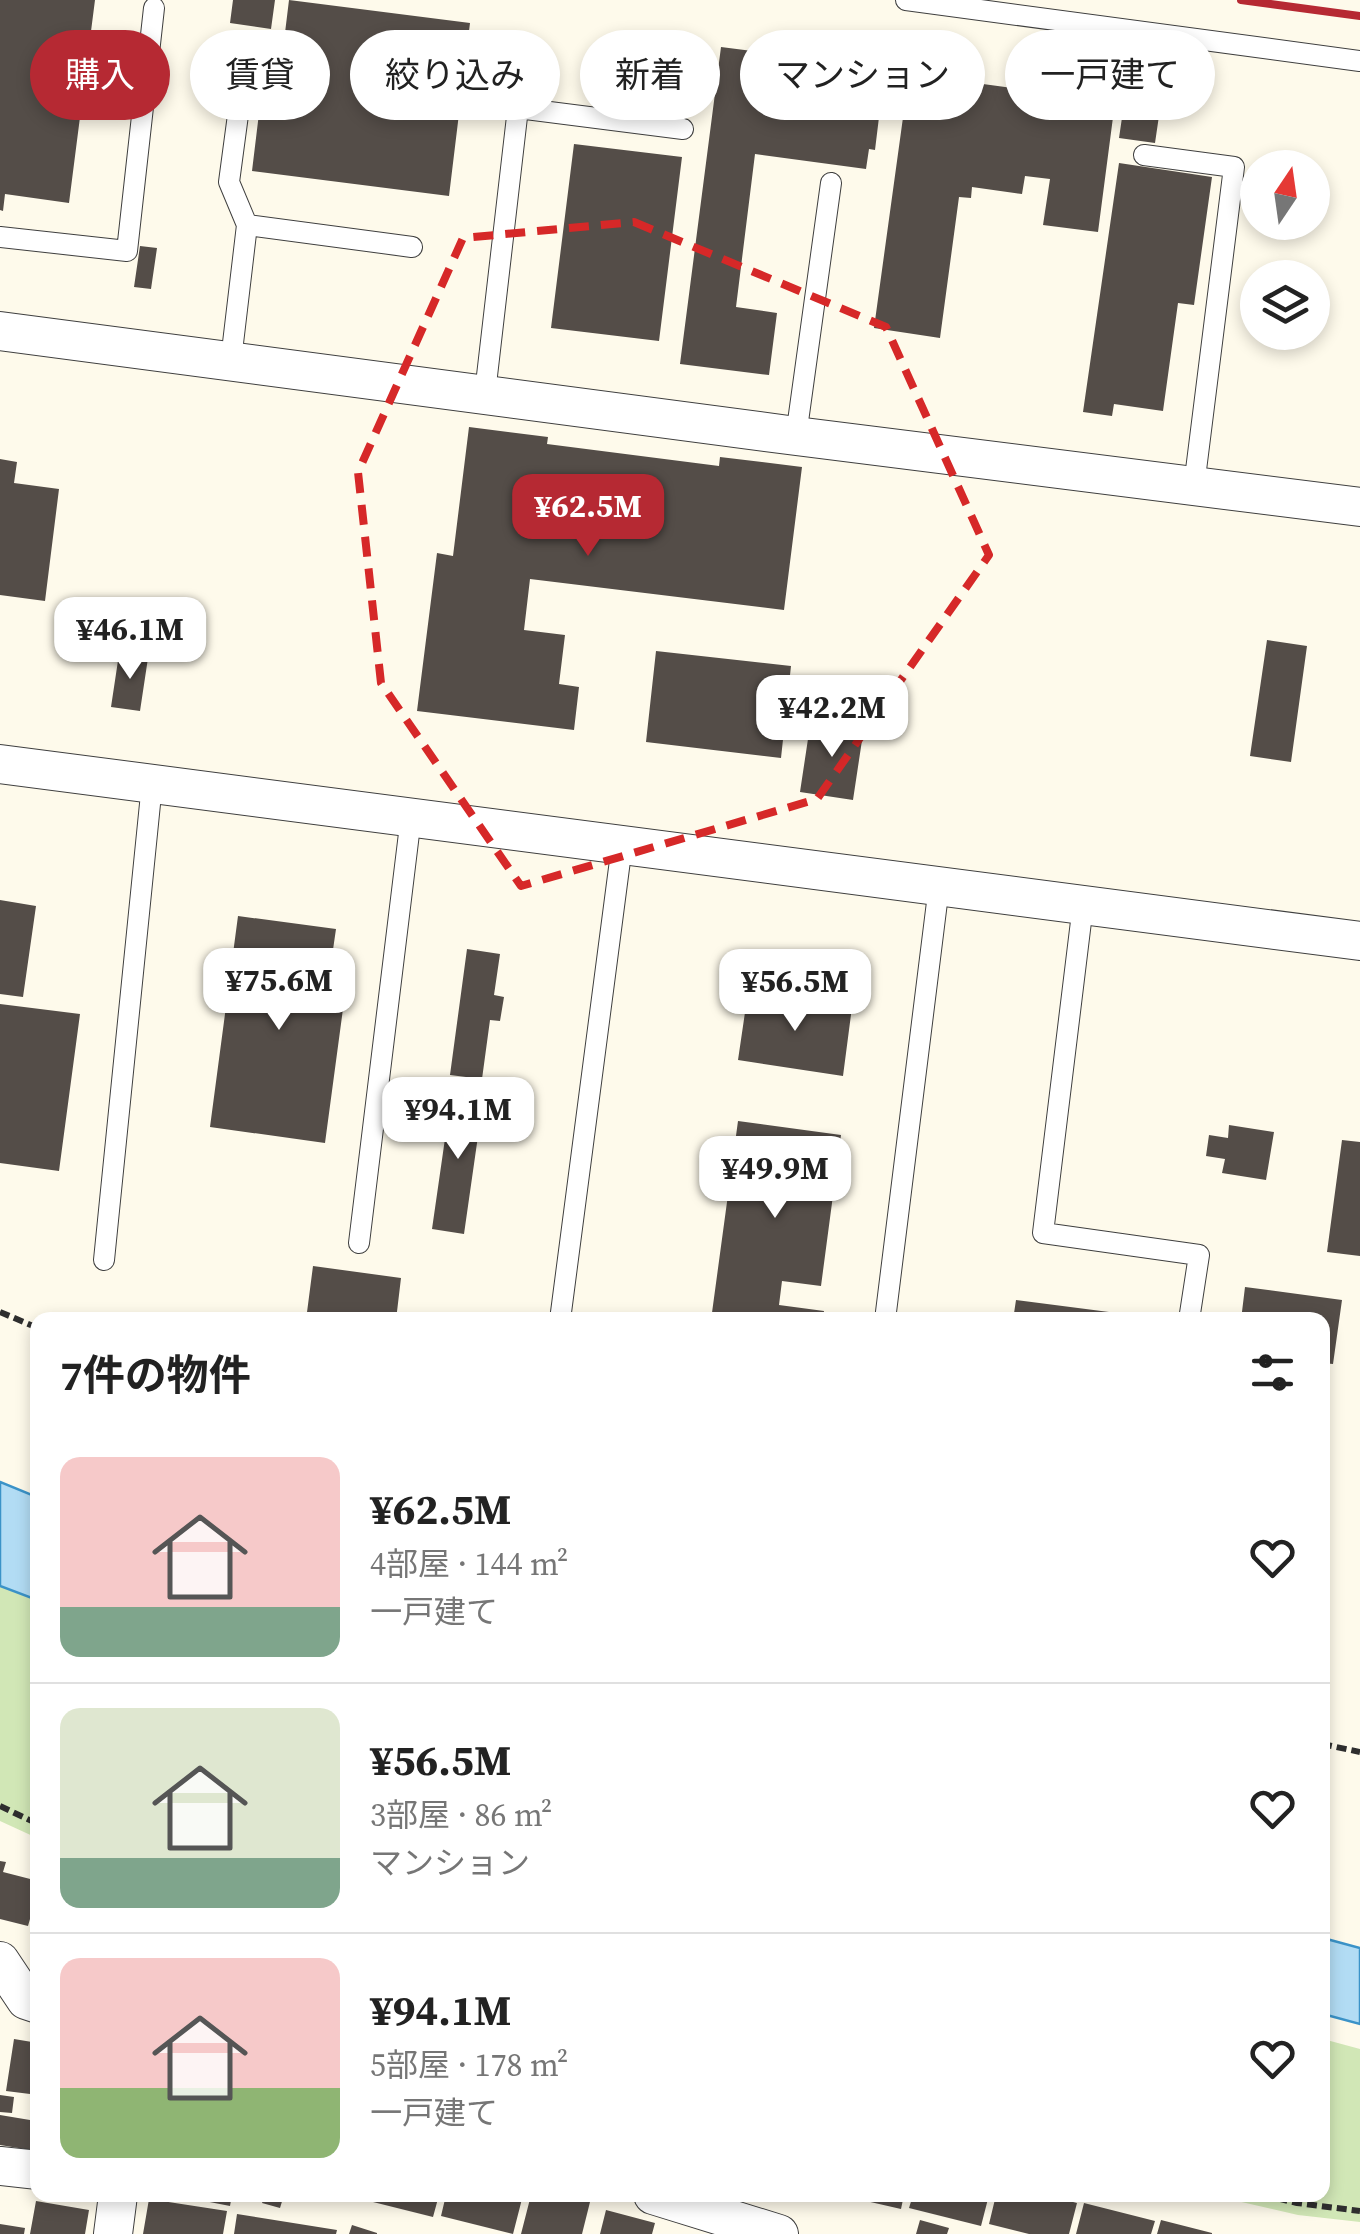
<!DOCTYPE html>
<html lang="ja">
<head>
<meta charset="utf-8">
<style>
	body { margin:0; font-family:"Source Serif 4","Noto Sans JP",serif; background:#f2f2f2; color:#222; height:100vh; display:flex; flex-direction:column; font-size:38px; white-space:nowrap }
	* { box-sizing:border-box; margin:0 }
	p { font-size:32px; color:#767676 }
	.icon { flex:none; width:55px; height:55px; fill:none; stroke:currentColor; stroke-width:2; stroke-linecap:round; stroke-linejoin:round }
	.map { position:relative; flex:1; overflow:hidden }
	.drawer { position:absolute; left:30px; top:1312px; width:1300px; height:890px; display:flex; flex-direction:column; background:#fff; border-radius:20px; box-shadow:0 5px 15px #0003 }
	.drawer>* { flex:none }
	.hud { position:absolute; left:30px; top:30px; width:1300px; height:90px; display:flex; gap:20px }
	.needle { width:65px; rotate:13deg }
	.buttons { position:absolute; left:1240px; top:150px; display:grid; gap:20px }
	.buttons a { display:grid; place-items:center; width:90px; height:90px; border-radius:50%; background:#fff; box-shadow:0 5px 15px #0003; font-size:50px }
	.price { position:absolute; translate:-50% -85px; padding:0 22px; border-radius:20px; background:#fff; color:#222; font-size:32px; line-height:65px; filter:drop-shadow(0 2px 5px #0008) }
	.price::after { content:''; position:absolute; left:50%; top:60px; width:30px; height:22px; margin-left:-15px; background:inherit; clip-path:polygon(0 0,100% 0,50% 100%) }
	.price.on { background:#b62933; color:#fff }
	ul { padding:0; list-style:none }
	li { display:flex; align-items:center; gap:30px; height:250px; padding:0 30px }
	li+li { border-top:2px solid #e0e0e0 }
	li span { display:grid; place-items:center; flex:none; width:280px; height:200px; border-radius:20px; color:#555 }
	li>.icon { margin-inline-start:auto }
	span .icon { width:120px; height:120px; fill:#fffc; stroke-width:1 }
	li b { font-size:42px }
	h2 { display:flex; justify-content:space-between; align-items:center; height:120px; padding:0 30px; font-size:42px }
	.chip { padding:0 35px; border-radius:45px; background:#fff; box-shadow:0 5px 15px #0003; font-size:35px; line-height:90px }
	.chip.on { background:#b62933; color:#fff }
	.map>svg:first-child { display:block }
	.green { fill:#d1e7b6 }
	.water { fill:#b2dcf4; stroke:#3b93c8; stroke-width:2.5 }
	.building { fill:#544d48 }
	.lines { fill:none; stroke-linecap:round; stroke-linejoin:round }
	.lane-casing { stroke:#3f3f3f; stroke-width:22 }
	.street-casing { stroke:#3f3f3f; stroke-width:40 }
	.path { stroke:#2e2e2e; stroke-width:6; stroke-dasharray:10 5; stroke-linecap:butt }
	.lane { stroke:#fff; stroke-width:20 }
	.street { stroke:#fff; stroke-width:38 }
	.rail { stroke:#b62933; stroke-width:8 }
	.marked { fill:none; stroke:#d62828; stroke-width:8; stroke-dasharray:20 12; stroke-linejoin:round }
</style>
</head>
<body>
<div class="map">
<svg width="1360" height="2234" viewBox="0 0 1360 2234">
	<rect width="100%" height="100%" fill="#fefaeb"/>
	<path class="green" d="M0,1561L37,1574V1838L0,1821Z
		M1323,2039L1360,2049V2222L1298,2215L1211,2195H1322Z"/>
	<path class="water" d="M0,1482L37,1497V1600L0,1586Z
		M1323,1938L1360,1948V2024L1323,2014Z"/>
	<path class="building" d="M0,0H95L69,203L5,194L3,211L0,210Z
		M233,0H275L271,29L230,23Z
		M289,0L470,23L449,196L252,171L268,39L284,41Z
		M721,47L885,68L875,150L869,149L866,169L755,154L736,307L777,313L769,375L680,364Z
		M909,74L1115,102L1098,232L1043,225L1050,179L1025,176L1022,194L972,187L971,198L959,197L940,338L874,328Z
		M1124,104L1160,109L1155,143L1119,138Z
		M574,144L682,157L659,341L551,328Z
		M1119,163L1212,177L1194,305L1178,303L1163,411L1114,404L1112,416L1083,412Z
		M140,246L157,248L151,289L134,287Z
		M469,427L548,437L547,444L719,466L720,457L802,467L784,610L530,579L524,630L565,635L559,684L579,687L574,730L417,711L437,553L453,556Z
		M0,459L17,462L14,483L59,489L45,601L0,595Z
		M1267,640L1307,646L1291,762L1250,756Z
		M656,651L791,666L781,758L646,742Z
		M119,654L148,658L140,711L111,707Z
		M811,719L864,727L853,800L800,792Z
		M0,900L36,906L23,997L0,994Z
		M238,916L336,929L327,991L345,994L325,1143L210,1127Z
		M467,949L500,954L494,995L504,997L500,1021L490,1020L482,1079L450,1075Z
		M748,992L852,1007L843,1076L738,1060Z
		M0,1004L80,1014L59,1171L0,1163Z
		M452,1090L484,1094L464,1234L432,1229Z
		M738,1121L841,1135L821,1286L782,1281L779,1305L824,1311L823,1320H711Z
		M1229,1125L1274,1132L1266,1180L1222,1173L1225,1159L1206,1156L1209,1135L1228,1138Z
		M1342,1140L1360,1142V1256L1327,1252Z
		M313,1266L401,1278L396,1320H306Z
		M1245,1287L1342,1300L1333,1364L1322,1363V1320H1241Z
		M1016,1300L1109,1312L1108,1320H1013Z
		M0,1861L6,1862L3,1872L38,1881V1891L28,1926L0,1919Z
		M14,2039L38,2043V2095L6,2091Z
		M0,2095L14,2097L12,2113L0,2112Z
		M0,2115L36,2121L31,2150L0,2145Z
		M184,2195H232L230,2206L184,2197Z
		M265,2195H284L280,2208L262,2203Z
		M366,2195H439L433,2217L365,2200Z
		M446,2195H523L513,2234L441,2216Z
		M531,2195H563L590,2202L582,2234H521Z
		M868,2195H904L901,2209L866,2201Z
		M913,2195H989L981,2226L909,2208Z
		M996,2195H1046L1077,2203L1069,2234H1029L989,2224Z
		M149,2199L227,2211L223,2234H143Z
		M36,2201L89,2210L85,2234H30Z
		M1084,2203L1155,2221L1151,2234H1076Z
		M606,2210L655,2223L652,2234H600Z
		M237,2214L337,2230L336,2234H234Z
		M920,2220L949,2228L947,2234H916Z
		M1161,2220L1212,2233V2234H1157Z
		M0,2224L25,2228L24,2234H0Z
		M352,2225L377,2233V2234H349Z"/>
	<g class="lines">
		<defs>
			<path id="lane" d="M906,0L1360,61
				M242,85L229,182L247,225
				M1144,155L1234,167L1194,486
				M0,237L127,251L154,8
				M231,360L247,225L412,247
				M485,393L518,108L683,129
				M796,436L831,183
				M1083,905L1043,1233L1199,1255L1189,1320
				M359,1243L411,817
				M104,1260L152,784
				M560,1320L622,845
				M885,1320L939,886"/>
			<path id="street" d="M0,331L796,436L1360,507
				M0,764L1360,941
				M0,1961L26,2000L38,2004
				M0,2166L38,2170
				M653,2195L779,2234
				M113,2234L118,2195"/>
		</defs>
		<use href="#lane" class="lane-casing"/>
		<use href="#street" class="street-casing"/>
		<path class="path" d="M0,1312L38,1328
			M1322,1744L1360,1752
			M0,1806L38,1824
			M1263,2195L1297,2203L1360,2211"/>
		<use href="#lane" class="lane"/>
		<use href="#street" class="street"/>
		<path class="rail" d="M1241,0L1360,16"/>
	</g>
	<path class="marked" d="M634,222L886,327L989,555L817,799L521,886L381,683L358,472L463,238Z"/>
</svg>
<div class="buttons">
<a><svg class="needle" viewBox="-14 -14 28 28"><path d="M0-13l5 13h-10z" fill="#e53935"/><path d="M0 13l5-13h-10z" fill="#767676"/></svg></a>
<a><svg class="icon" aria-label="layers" viewBox="0 0 24 24"><path d="M12 4l9 5-9 5-9-5zM3 14l9 5 9-5"/></svg></a>
</div>
<b class="price on" style="left:588px;top:559px">¥62.5M</b>
<b class="price" style="left:130px;top:682px">¥46.1M</b>
<b class="price" style="left:832px;top:760px">¥42.2M</b>
<b class="price" style="left:279px;top:1033px">¥75.6M</b>
<b class="price" style="left:795px;top:1034px">¥56.5M</b>
<b class="price" style="left:458px;top:1162px">¥94.1M</b>
<b class="price" style="left:775px;top:1221px">¥49.9M</b>
<div class="hud">
<a class="chip on">購入</a>
<a class="chip">賃貸</a>
<a class="chip">絞り込み</a>
<a class="chip">新着</a>
<a class="chip">マンション</a>
<a class="chip">一戸建て</a>
</div>
<section class="drawer">
<h2>7件の物件<svg class="icon" aria-label="filters" viewBox="0 0 24 24"><path d="M4 7h16M4 17h16"/><circle cx="9" cy="7" r="2"/><circle cx="15" cy="17" r="2"/></svg></h2>
<ul>
<li><span style="background:linear-gradient(#f6c9c9 75%,#7fa58c 0)"><svg class="icon" aria-label="home" viewBox="0 0 24 24"><path d="M3 11l9-7 9 7M6 9v11h12V9"/></svg></span><div><b>¥62.5M</b><p>4部屋 · 144 m²</p><p>一戸建て</p></div><svg class="icon" aria-label="heart" viewBox="0 0 24 24"><path d="M12 20l-8-8c-3-5 5-10 8-4 3-6 11-1 8 4z"/></svg></li>
<li><span style="background:linear-gradient(#dfe7d0 75%,#7fa58c 0)"><svg class="icon" aria-label="home" viewBox="0 0 24 24"><path d="M3 11l9-7 9 7M6 9v11h12V9"/></svg></span><div><b>¥56.5M</b><p>3部屋 · 86 m²</p><p>マンション</p></div><svg class="icon" aria-label="heart" viewBox="0 0 24 24"><path d="M12 20l-8-8c-3-5 5-10 8-4 3-6 11-1 8 4z"/></svg></li>
<li><span style="background:linear-gradient(#f6c9c9 65%,#8fb573 0)"><svg class="icon" aria-label="home" viewBox="0 0 24 24"><path d="M3 11l9-7 9 7M6 9v11h12V9"/></svg></span><div><b>¥94.1M</b><p>5部屋 · 178 m²</p><p>一戸建て</p></div><svg class="icon" aria-label="heart" viewBox="0 0 24 24"><path d="M12 20l-8-8c-3-5 5-10 8-4 3-6 11-1 8 4z"/></svg></li>
</ul>
</section>
</div>
</body>
</html>
